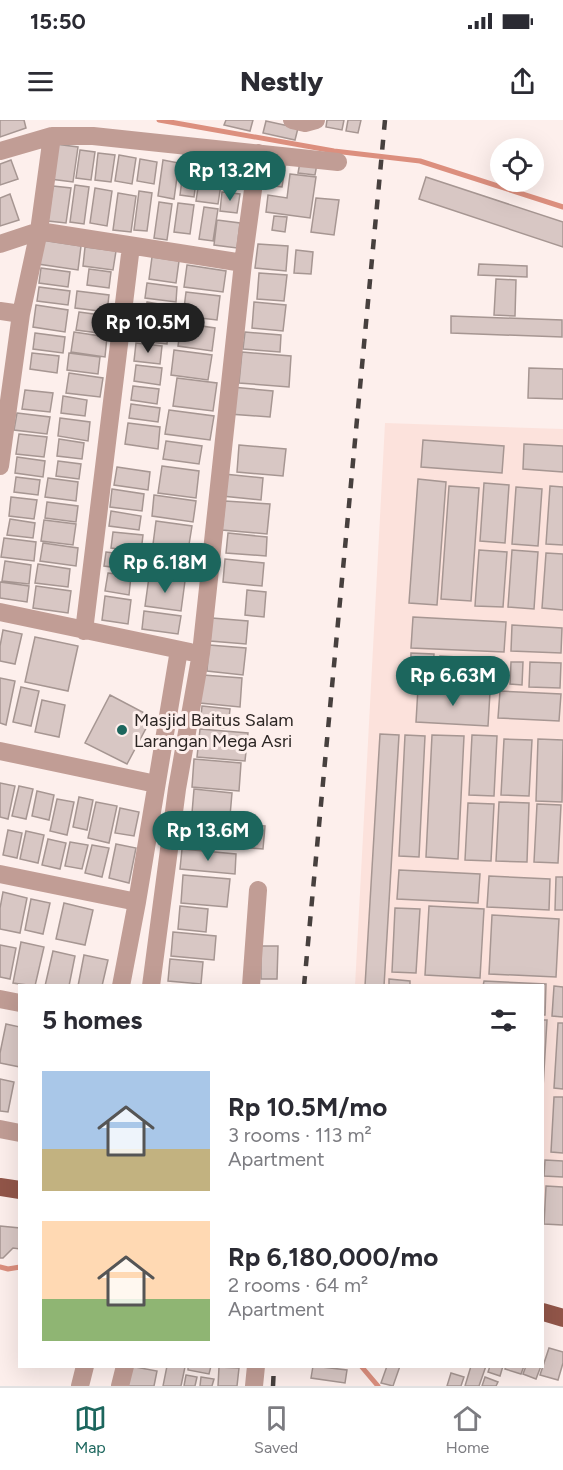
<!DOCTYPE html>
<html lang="en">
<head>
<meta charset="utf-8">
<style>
	body { margin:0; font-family:Figtree,sans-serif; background:#f7f7f7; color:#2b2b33; height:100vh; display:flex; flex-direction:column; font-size:22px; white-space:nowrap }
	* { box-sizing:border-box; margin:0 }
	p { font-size:20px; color:#7c7c81 }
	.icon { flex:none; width:33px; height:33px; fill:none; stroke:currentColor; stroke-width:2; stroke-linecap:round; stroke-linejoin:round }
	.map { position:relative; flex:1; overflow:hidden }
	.sheet { position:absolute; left:18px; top:864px; width:526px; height:384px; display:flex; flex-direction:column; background:#fff; border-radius:0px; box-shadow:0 6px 24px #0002 }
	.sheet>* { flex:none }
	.tools { position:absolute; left:490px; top:18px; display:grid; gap:12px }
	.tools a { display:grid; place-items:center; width:54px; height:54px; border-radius:50%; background:#fff; box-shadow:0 6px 24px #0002; font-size:30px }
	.price { position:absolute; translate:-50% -51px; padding:0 14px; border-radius:21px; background:#1c665d; color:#fff; font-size:20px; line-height:39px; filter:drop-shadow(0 2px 3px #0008) }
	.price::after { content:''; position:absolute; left:50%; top:36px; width:18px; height:14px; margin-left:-9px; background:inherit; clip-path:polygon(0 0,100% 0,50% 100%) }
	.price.current { background:#222; color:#fff }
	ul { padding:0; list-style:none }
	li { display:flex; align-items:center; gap:18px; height:150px; padding:0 24px }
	li span { display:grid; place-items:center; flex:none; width:168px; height:120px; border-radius:0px; color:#555 }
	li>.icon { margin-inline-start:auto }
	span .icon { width:72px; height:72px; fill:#fffc; stroke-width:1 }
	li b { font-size:26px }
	h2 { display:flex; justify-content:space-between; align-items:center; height:72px; padding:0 24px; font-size:26px }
	.status { display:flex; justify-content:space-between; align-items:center; height:42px; padding:0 30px; background:#fff; direction:ltr }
	.status svg { height:16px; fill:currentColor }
	header { display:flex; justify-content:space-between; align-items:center; height:78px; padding:0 24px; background:#fff; font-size:27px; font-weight:800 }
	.tab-bar { display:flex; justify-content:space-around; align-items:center; height:84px; border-top:2px solid #e1e1e2; background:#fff; font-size:16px; color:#7c7c81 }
	.tab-bar a { display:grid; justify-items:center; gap:3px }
	.tab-bar .current { color:#1c665d }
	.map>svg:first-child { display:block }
	.built { fill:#fce2dc }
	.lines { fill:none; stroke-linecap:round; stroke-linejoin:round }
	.stream { stroke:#dc8f7e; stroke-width:5 }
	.building { fill:#d8c7c4; stroke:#a69692; stroke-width:1.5 }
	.minor { stroke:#c19d95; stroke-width:18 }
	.major { stroke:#925649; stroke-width:18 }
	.rail { stroke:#47403e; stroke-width:4.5; stroke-dasharray:10 10; stroke-linecap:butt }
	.poi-dot { fill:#1c665d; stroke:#fdefec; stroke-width:2 }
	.labels { text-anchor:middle; stroke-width:6; stroke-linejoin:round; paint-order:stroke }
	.poi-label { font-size:18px; fill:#2c2624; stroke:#fdefec; text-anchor:start }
</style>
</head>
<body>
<div class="status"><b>15:50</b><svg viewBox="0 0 49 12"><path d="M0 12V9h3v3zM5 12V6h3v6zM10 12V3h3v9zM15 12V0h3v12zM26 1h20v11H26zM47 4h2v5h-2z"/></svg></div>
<header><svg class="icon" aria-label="menu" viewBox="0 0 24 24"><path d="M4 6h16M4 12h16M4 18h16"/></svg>Nestly<svg class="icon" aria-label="share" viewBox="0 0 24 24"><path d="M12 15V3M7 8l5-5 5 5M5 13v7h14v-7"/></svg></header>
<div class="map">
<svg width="563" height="1266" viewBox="0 0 563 1266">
	<rect width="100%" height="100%" fill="#fdefec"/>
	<path class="built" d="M385,303L563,309V1106L543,1104V866H355Z"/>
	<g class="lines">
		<path class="stream" d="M159,0L334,31L420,41L563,87
			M0,1147L8,1149L20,1147
			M361,1246L378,1266"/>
	</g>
	<path class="building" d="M0,0H24L26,8L0,17Z
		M226,0H253L250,11L224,5Z
		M327,0H344L342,10L326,7Z
		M348,0H361L358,13L346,11Z
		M266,1L298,8L295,20L263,13Z
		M55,24L78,27L73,62L50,59Z
		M80,30L95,32L91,60L76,58Z
		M98,33L115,35L111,62L95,60Z
		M119,35L136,38L132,64L115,61Z
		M140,39L157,42L154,64L137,61Z
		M11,40L18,59L0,65V44Z
		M163,40L179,43L174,79L158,76Z
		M270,40L286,42L282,67L266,65Z
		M202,42L224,45L218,84L196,81Z
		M300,42L317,44L315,55L298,53Z
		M184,44L198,46L194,77L180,75Z
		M229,47L243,49L240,69L226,67Z
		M290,54L316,57L310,98L266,92L268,75L287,78Z
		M426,57L563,102V127L419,79Z
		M75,65L89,67L84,104L70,102Z
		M53,66L71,68L66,103L48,101Z
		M95,68L112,71L107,106L90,103Z
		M139,71L152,73L147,111L134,110Z
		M222,72L240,74L237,93L220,91Z
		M118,73L136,76L131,112L113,110Z
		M10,74L19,100L0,106V78Z
		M316,78L339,80L334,115L311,112Z
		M159,82L172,84L167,120L154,118Z
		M178,83L194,85L190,114L174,112Z
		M204,87L218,89L213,121L199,119Z
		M274,96L287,97L285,112L272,110Z
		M217,100L240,103L237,128L214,125Z
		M41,120L81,126L78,150L38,144Z
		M258,124L288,126L286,151L255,148Z
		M85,127L116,131L113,150L83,146Z
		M296,130L313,132L311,154L294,153Z
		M152,137L179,141L176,163L149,159Z
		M479,144L527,146V157L478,155Z
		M187,145L226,151L223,172L184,167Z
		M41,148L70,152L68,167L39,163Z
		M89,149L111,152L109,168L87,165Z
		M259,153L287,155L284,181L257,179Z
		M496,159L516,160L515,196L494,195Z
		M147,163L177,167L176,182L145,178Z
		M39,167L70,171L68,185L37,181Z
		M77,171L109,175L107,192L75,188Z
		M186,172L220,176L217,200L183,196Z
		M147,182L172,186L170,198L145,195Z
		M254,182L286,185L283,211L252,208Z
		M36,185L68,190L65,212L33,207Z
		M79,192L108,196L106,214L76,210Z
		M451,196L562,200V217L451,213Z
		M142,200L169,203L167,224L139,221Z
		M181,203L215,208L212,231L178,226Z
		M74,212L107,217L105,237L71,232Z
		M245,212L281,215L280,232L243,229Z
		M35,213L65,217L63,233L33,229Z
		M136,223L162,226L160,244L134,241Z
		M174,230L212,235L208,260L171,255Z
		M242,232L291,236L289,267L239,263Z
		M32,233L59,236L57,253L30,249Z
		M69,233L100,237L98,254L67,250Z
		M136,245L162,248L160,265L134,261Z
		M529,248L563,249V279L528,278Z
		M69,253L103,258L100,277L66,273Z
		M177,258L217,263L213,291L173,286Z
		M133,266L159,269L157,284L131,280Z
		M232,267L273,271L270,297L229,294Z
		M25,270L53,273L50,292L22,289Z
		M63,276L87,280L85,296L61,293Z
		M131,284L160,288L158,302L129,298Z
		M169,290L214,296L210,320L165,314Z
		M17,293L50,297L47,314L14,310Z
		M60,298L90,302L88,321L58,316Z
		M128,303L160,307L158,329L125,324Z
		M19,314L47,317L44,337L16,334Z
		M59,319L84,323L82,339L57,336Z
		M423,320L504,326L502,353L421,347Z
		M166,321L202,326L199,344L163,339Z
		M524,324L563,326V352L523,349Z
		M239,325L286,329L283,356L237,352Z
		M17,337L45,341L43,357L15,353Z
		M58,341L81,344L79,359L56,356Z
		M162,346L199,351L196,378L158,373Z
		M117,347L150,352L148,370L114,365Z
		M224,354L263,358L261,380L222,376Z
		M16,357L40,360L38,375L14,372Z
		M48,358L78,362L76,381L45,377Z
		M418,359L446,362L437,485L409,483Z
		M484,363L509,365L505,423L480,421Z
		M449,366L479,368L471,481L441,479Z
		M550,366L563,367V425L546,424Z
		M516,367L542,369L538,426L512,424Z
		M112,369L144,374L142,391L110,387Z
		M154,375L196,381L193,402L152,396Z
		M11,377L37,380L34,399L9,396Z
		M225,381L270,384L267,414L222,410Z
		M47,382L78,386L76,402L45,398Z
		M111,391L141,396L139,410L109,406Z
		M10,399L35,403L33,418L7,415Z
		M44,400L76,404L73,425L41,421Z
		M156,401L192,406L187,437L152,432Z
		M113,412L143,415L141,432L111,428Z
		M228,413L267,417L266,436L226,433Z
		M4,418L36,422L34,441L1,437Z
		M43,423L78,428L76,446L40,441Z
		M479,430L507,432L503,487L475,486Z
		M512,430L538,432L534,489L508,487Z
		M106,432L142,437L140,451L104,446Z
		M546,433L563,434V490L542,488Z
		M153,436L190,441L188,457L151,453Z
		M225,439L264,443L262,466L223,462Z
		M5,441L31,445L29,464L2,461Z
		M38,444L70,449L68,467L35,463Z
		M108,453L131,456L129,475L105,471Z
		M149,457L185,461L181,491L145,486Z
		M0,462L29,466L27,482L0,478Z
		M36,466L71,471L68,493L33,488Z
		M247,470L266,472L264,497L245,495Z
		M105,476L131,480L128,504L102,500Z
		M144,491L181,496L178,514L142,509Z
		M413,497L506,502L504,532L411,528Z
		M212,498L248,501L246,524L210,521Z
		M512,505L562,508L561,533L511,531Z
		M3,510L22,514L15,544L0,541V526Z
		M35,517L78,526L68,571L25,562Z
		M209,525L246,528L243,555L207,551Z
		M411,533L434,534L432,563L410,562Z
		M440,536L494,539L493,566L439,563Z
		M511,542H523L522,565L510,564Z
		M530,542L561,543L560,568L529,567Z
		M203,555L242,558L240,587L200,583Z
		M0,558L15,561L6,605L0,603Z
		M21,567L39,571L31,606L13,602Z
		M418,568L490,572L488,606L416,602Z
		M500,571L561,574L559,601L498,598Z
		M110,575L152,597L127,644L85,623Z
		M42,580L65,585L59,617L35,612Z
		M202,586L230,589L228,608L200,606Z
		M200,609L248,613L245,641L197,637Z
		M380,614L399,615L384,866H365Z
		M405,615L425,616L419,737L399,736Z
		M432,615L464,616L458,739L426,737Z
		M472,615L497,616L494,676L469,675Z
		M504,619L532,620L529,676L501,675Z
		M538,619L563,620L562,682L536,681Z
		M194,639L241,643L239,671L192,667Z
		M0,663L15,666L8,699L0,697Z
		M19,666L33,669L26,699L12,696Z
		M194,669L232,673L230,696L192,693Z
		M37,671L54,675L49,700L32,696Z
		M79,677L93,680L87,710L73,707Z
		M57,679L74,682L67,715L50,711Z
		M96,682L117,686L109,723L88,718Z
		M499,682L529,683L527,742L496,741Z
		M468,683L494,684L491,741L465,740Z
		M537,684L561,685L558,743L534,742Z
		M120,688L139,692L134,716L115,713Z
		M183,702L216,704L214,729L181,727Z
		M220,702L265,706L263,729L218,725Z
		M8,710L22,713L17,738L3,735Z
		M26,711L44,715L38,743L20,739Z
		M48,719L66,723L60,749L42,745Z
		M70,722L88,725L82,749L65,746Z
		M116,724L136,728L129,763L109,758Z
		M92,725L109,728L102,757L85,753Z
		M182,729L236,734L235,754L180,749Z
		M399,750L480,754L478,783L397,779Z
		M183,755L230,759L227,787L181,783Z
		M489,756L550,759L549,790L487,787Z
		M556,757H563V790H555Z
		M3,772L27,778L20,813L0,809V788Z
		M31,779L50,783L43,814L25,810Z
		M64,783L93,790L85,825L56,819Z
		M180,786L208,789L206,812L178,809Z
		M429,786L484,789L480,858L425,855Z
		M395,788L420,789L416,853L392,852Z
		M492,795L559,799L556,857L489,854Z
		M173,812L216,816L214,840L171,836Z
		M21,822L44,827L35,866L13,863Z
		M0,825L16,828L10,859L0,857Z
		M261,826H278L277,859H261Z
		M53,831L75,836L69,866H45Z
		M84,835L108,840L102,866H78Z
		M170,839L203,842L201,864L168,861Z
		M389,859L410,861V866H389Z
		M484,861L546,864L545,895H543V866H483Z
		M554,866L563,867V897L552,896Z
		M543,900H547L543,968Z
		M558,903H563V969L554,968Z
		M6,904L20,907V947L0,943V933Z
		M0,959L14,962L8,992L0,991Z
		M554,977H563V1033L551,1032Z
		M545,1040L563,1041V1057L544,1056Z
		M546,1066L563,1067V1105L544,1104Z
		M0,1106L20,1108V1129L13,1128L3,1138H0Z
		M549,1228L563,1232V1243L558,1260L540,1255Z
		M130,1246L157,1251L154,1266H126Z
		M167,1246L185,1247L181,1266H163Z
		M188,1246H211L209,1254L188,1250Z
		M313,1246L347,1250L345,1263L311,1258Z
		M387,1246H400L393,1266L381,1263Z
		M471,1246H486L479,1266H465Z
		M490,1246H503L500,1256L488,1252Z
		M506,1246H524L521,1254L505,1249Z
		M526,1246H541L536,1259L523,1254Z
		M219,1247L239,1248L237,1266H218Z
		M451,1253L464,1257L461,1266H447Z
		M186,1255L197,1257L195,1266H184Z
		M201,1257L214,1259L212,1266H200Z
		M485,1257L498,1262L496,1266H482Z"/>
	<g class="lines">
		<path class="minor" d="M292,0L305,3L316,0
			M0,31L52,16H93L338,42
			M0,124L39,111L243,143
			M0,191L21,194
			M0,346L21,194L39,111L52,16
			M0,492L190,532
			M84,511L131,126
			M0,631L156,664
			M0,754L137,782
			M121,866L137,782L179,530
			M151,866L177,669L201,533L243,143L258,33
			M251,866L258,770
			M0,879L20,883
			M0,1009L20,1013
			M80,1266L85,1246
			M120,1266L125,1246
			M254,1266L256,1246"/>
		<path class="major" d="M0,1067L20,1070
			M543,1192L563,1198"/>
		<path class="rail" d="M304,866L385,0
			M273,1266L274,1246"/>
	</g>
	<circle class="poi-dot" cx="122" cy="610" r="6"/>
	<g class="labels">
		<g class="poi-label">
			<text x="134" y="606">Masjid Baitus Salam<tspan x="134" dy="21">Larangan Mega Asri</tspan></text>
		</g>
	</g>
</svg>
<div class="tools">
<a><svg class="icon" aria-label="locate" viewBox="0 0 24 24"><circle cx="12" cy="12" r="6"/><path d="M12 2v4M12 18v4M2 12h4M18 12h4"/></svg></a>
</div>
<b class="price" style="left:230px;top:82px">Rp 13.2M</b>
<b class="price current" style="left:148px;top:234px">Rp 10.5M</b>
<b class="price" style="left:165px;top:474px">Rp 6.18M</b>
<b class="price" style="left:453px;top:587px">Rp 6.63M</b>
<b class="price" style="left:208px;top:742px">Rp 13.6M</b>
<section class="sheet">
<h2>5 homes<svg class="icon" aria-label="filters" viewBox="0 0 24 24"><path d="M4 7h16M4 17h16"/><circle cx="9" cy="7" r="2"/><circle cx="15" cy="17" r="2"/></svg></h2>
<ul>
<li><span style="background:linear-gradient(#a9c7e8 65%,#c2b280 0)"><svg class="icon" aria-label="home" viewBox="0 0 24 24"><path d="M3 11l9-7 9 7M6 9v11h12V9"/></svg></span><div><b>Rp 10.5M/mo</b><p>3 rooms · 113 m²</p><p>Apartment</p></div></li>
<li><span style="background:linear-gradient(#ffd9b3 65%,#8fb573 0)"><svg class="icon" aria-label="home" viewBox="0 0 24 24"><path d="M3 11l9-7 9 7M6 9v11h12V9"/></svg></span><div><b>Rp 6,180,000/mo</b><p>2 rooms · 64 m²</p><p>Apartment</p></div></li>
</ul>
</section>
</div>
<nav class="tab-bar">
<a class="current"><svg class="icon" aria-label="map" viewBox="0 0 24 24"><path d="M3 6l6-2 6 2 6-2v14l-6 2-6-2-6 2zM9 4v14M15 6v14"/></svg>Map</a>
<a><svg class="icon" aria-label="saved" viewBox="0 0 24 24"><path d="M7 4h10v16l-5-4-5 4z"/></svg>Saved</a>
<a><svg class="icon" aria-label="home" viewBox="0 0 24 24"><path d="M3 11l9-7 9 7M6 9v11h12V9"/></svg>Home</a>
</nav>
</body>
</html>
